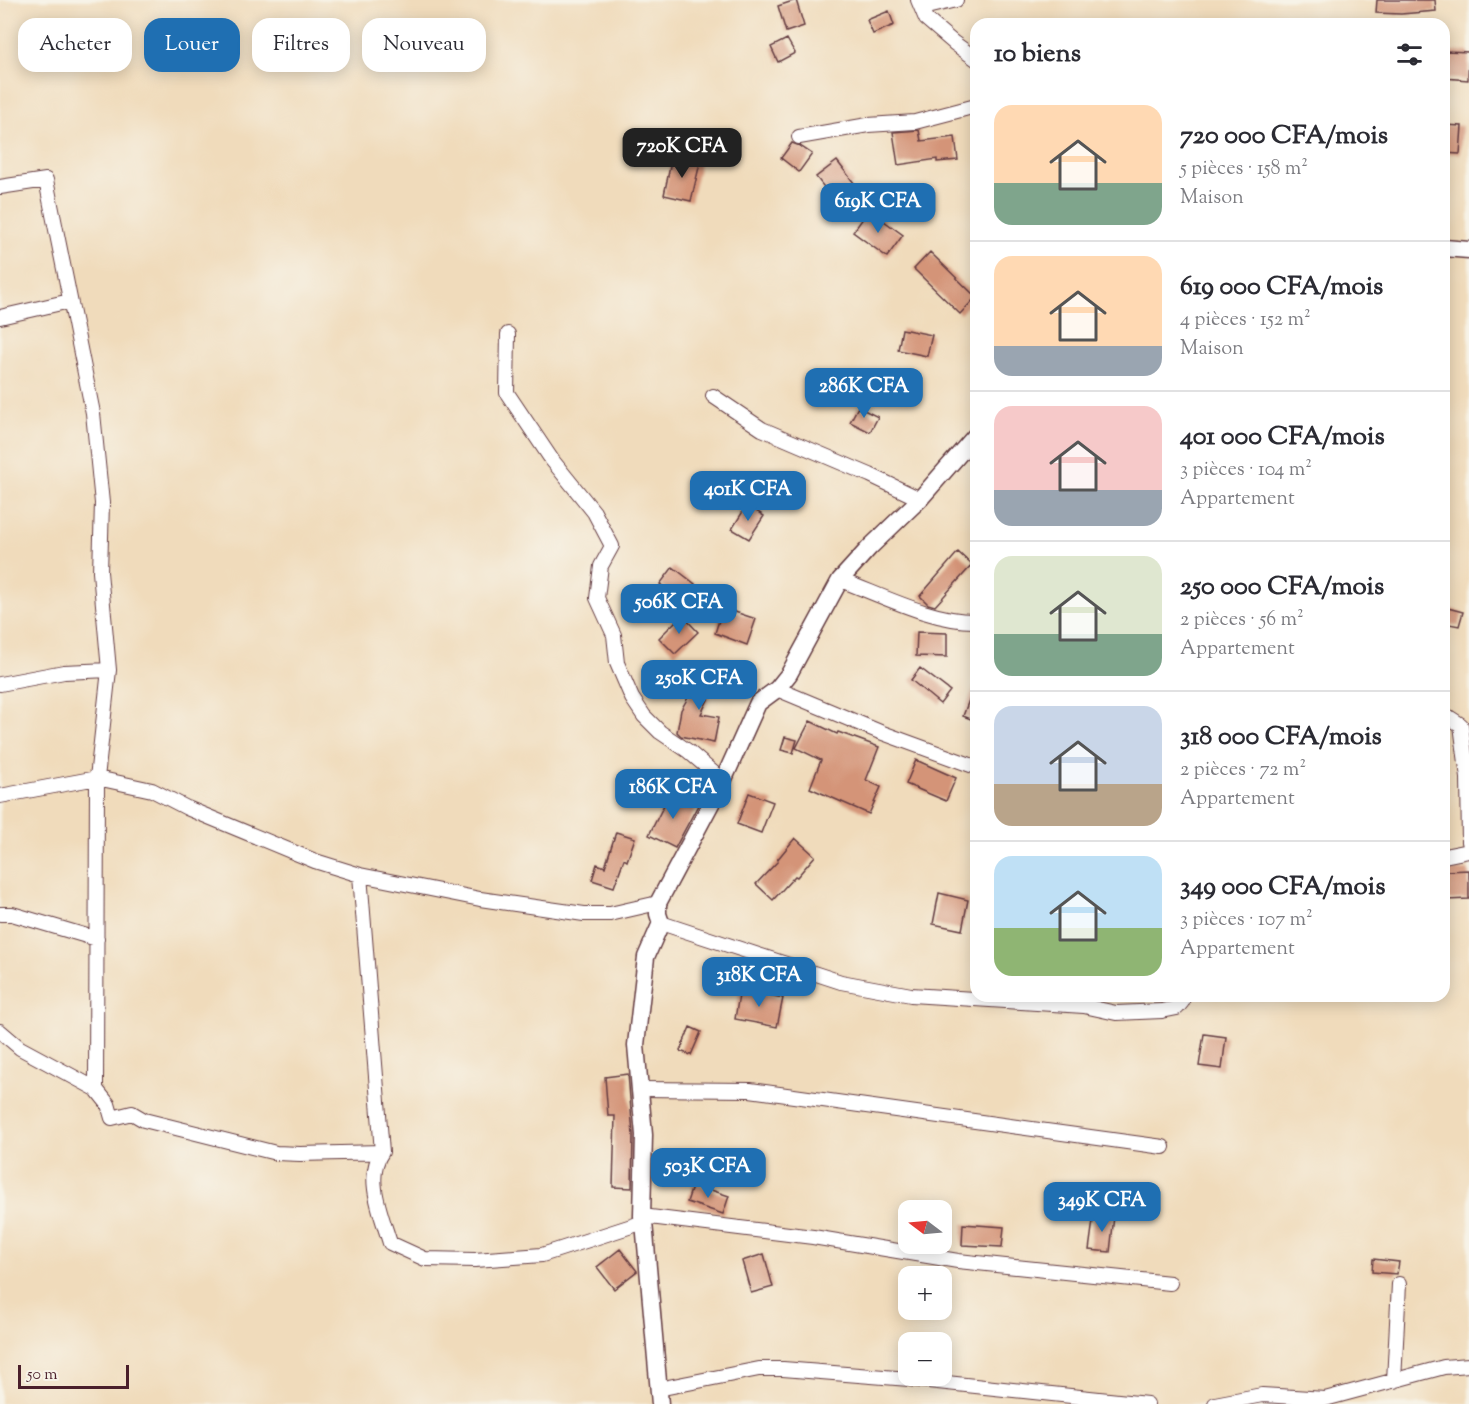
<!DOCTYPE html>
<html lang="fr">
<head>
<meta charset="utf-8">
<style>
	body { margin:0; font-family:"Sorts Mill Goudy",serif; background:#f2f2f3; color:#2b2b33; height:100vh; display:flex; flex-direction:column; font-size:22px; white-space:nowrap }
	* { box-sizing:border-box; margin:0 }
	p { font-size:20px; color:#7c7c81 }
	.icon { flex:none; width:33px; height:33px; fill:none; stroke:currentColor; stroke-width:2; stroke-linecap:round; stroke-linejoin:round }
	.map { position:relative; flex:1; overflow:hidden }
	.panel { position:absolute; left:970px; top:18px; width:480px; height:984px; display:flex; flex-direction:column; background:#fff; border-radius:18px; box-shadow:0 3px 15px #0003 }
	.panel>* { flex:none }
	.banner { position:absolute; left:18px; top:18px; width:570px; height:54px; display:flex; gap:12px }
	.needle { width:39px; rotate:286deg }
	.fabs { position:absolute; left:898px; top:1200px; display:grid; gap:12px }
	.fabs a { display:grid; place-items:center; width:54px; height:54px; border-radius:12px; background:#fff; box-shadow:0 3px 15px #0003; font-size:30px }
	.scale { position:absolute; left:18px; bottom:15px; width:111px; box-sizing:border-box; padding-left:6px; border:3px solid #4a1f2b; border-top:0; font-size:16px; line-height:21px; white-space:nowrap; color:#4a1f2b; -webkit-text-stroke:4px #f7f3e8; paint-order:stroke }
	.price { position:absolute; translate:-50% -51px; padding:0 14px; border-radius:12px; background:#1f6fb2; color:#fff; font-size:20px; line-height:39px; filter:drop-shadow(0 2px 3px #0008) }
	.price::after { content:''; position:absolute; left:50%; top:36px; width:18px; height:14px; margin-left:-9px; background:inherit; clip-path:polygon(0 0,100% 0,50% 100%) }
	.price.current { background:#222; color:#fff }
	ul { padding:0; list-style:none }
	li { display:flex; align-items:center; gap:18px; height:150px; padding:0 24px }
	li+li { border-top:2px solid #e1e1e2 }
	li span { display:grid; place-items:center; flex:none; width:168px; height:120px; border-radius:18px; color:#555 }
	li>.icon { margin-inline-start:auto }
	span .icon { width:72px; height:72px; fill:#fffc; stroke-width:1 }
	li b { font-size:26px }
	h2 { display:flex; justify-content:space-between; align-items:center; height:72px; padding:0 24px; font-size:26px }
	.chip { padding:0 21px; border-radius:18px; background:#fff; box-shadow:0 3px 15px #0003; font-size:21px; line-height:54px }
	.chip.current { background:#1f6fb2; color:#fff }
	.map>svg:first-child { display:block }
	.building { fill:#d49478 }
	.lines { fill:none; stroke-linecap:round; stroke-linejoin:round }
	.minor-casing { stroke:#633b41; stroke-width:16 }
	.tertiary-casing { stroke:#633b41; stroke-width:19 }
	.minor { stroke:#fff; stroke-width:14 }
	.tertiary { stroke:#fff; stroke-width:16 }
</style>
</head>
<body>
<div class="map">
<svg width="1469" height="1404" viewBox="0 0 1469 1404">
	<rect width="100%" height="100%" fill="#f7f3e8"/>
	<filter id="ink" filterUnits="userSpaceOnUse"><feTurbulence type="fractalNoise" baseFrequency=".0167" numOctaves="2"/><feDisplacementMap in="SourceGraphic" scale="12" xChannelSelector="R" yChannelSelector="G"/><feConvolveMatrix kernelMatrix="1 2 1 2 8 2 1 2 1" color-interpolation-filters="sRGB"/></filter>
	<filter id="wash" filterUnits="userSpaceOnUse"><feTurbulence type="fractalNoise" baseFrequency=".008" numOctaves="4" result="noise"/><feDisplacementMap in="SourceGraphic" scale="24" xChannelSelector="R" yChannelSelector="G"/><feGaussianBlur stdDeviation="1.35" result="paint"/><feColorMatrix in="noise" values="0 0 0 0 0 0 0 0 0 0 0 0 0 0 0 0 0 1.4 0 .05"/><feComposite in="paint" operator="in"/></filter>
	<g filter="url(#wash)">
		<rect width="100%" height="100%" fill="#f0dbbb"/>
		<g id="blocks">
			<path class="building" d="M796,0L804,26L786,32L778,6Z
				M1377,0H1435L1436,11L1401,14L1376,13Z
				M889,11L894,25L873,34L867,20Z
				M787,39L795,53L778,62L771,47Z
				M1446,51L1469,52L1468,80L1444,78Z
				M1444,125L1462,126L1460,154L1444,153Z
				M919,130L921,141L955,137L958,160L937,162V159L898,165L893,132Z
				M792,143L800,146L812,154L799,172L781,158Z
				M672,157L700,163L691,201L664,195Z
				M837,161L854,183L834,200L816,177Z
				M869,210L903,235L887,257L853,232Z
				M930,252L976,297L960,314L914,269Z
				M902,329L932,335L927,356L898,350Z
				M858,407L878,417L870,432L850,422Z
				M747,505L764,516L749,539L732,529Z
				M958,552L972,565L935,606L928,604L920,596Z
				M673,567L695,584L682,601L660,584Z
				M1444,607L1463,612L1459,626L1444,623Z
				M723,608L756,619L747,645L715,633Z
				M682,615L698,632L675,654L659,638Z
				M917,632L947,633V657L916,656Z
				M705,668L720,675L701,714L719,717L714,743L681,736L677,732L681,710Z
				M920,668L950,691L940,704L911,680Z
				M975,684H976V721L963,716Z
				M810,721L837,734L838,732L879,747L866,780L881,787L869,814L810,788L821,760L796,748Z
				M785,737L797,740L793,753L781,750Z
				M916,760L956,778L946,801L906,784Z
				M671,791L698,805L675,848L649,835Z
				M749,793L773,802L761,833L737,824Z
				M616,832L635,838L627,861L624,859L614,887L592,880L597,864L605,867Z
				M795,838L815,856L797,877L795,876L773,900L756,884L778,861L777,860Z
				M1469,870V899L1446,900L1445,871Z
				M939,893L968,900L962,930L933,924Z
				M740,989L783,998L777,1027L735,1019Z
				M690,1027L701,1032L691,1055L680,1051Z
				M1204,1034L1226,1037L1222,1069L1199,1066Z
				M628,1074L633,1135L632,1188L613,1187L615,1116H608L605,1077Z
				M693,1184L729,1196L723,1214L687,1202Z
				M1094,1213L1114,1216L1110,1252L1089,1250Z
				M963,1224L1004,1227L1002,1247L962,1245Z
				M620,1249L637,1271L614,1289L597,1267Z
				M764,1254L773,1287L751,1293L742,1261Z
				M1373,1259L1399,1262L1397,1274L1372,1272Z"/>
		</g>
	</g>
	<g filter="url(#ink)">
		<use href="#blocks" fill-opacity="0" stroke="#633b41" stroke-width="1.5"/>
		<g class="lines">
			<defs>
				<path id="minor" d="M918,0L926,19L954,43L976,59
					M922,8L956,0
					M799,137L868,125L915,122L976,106
					M0,187L46,180L93,413L102,503L100,572L109,670L97,778L96,1089L108,1104L112,1118L132,1113L144,1120L276,1153L300,1154L382,1152C364,1177 382,1216 390,1243L425,1259L475,1260L542,1255L644,1222
					M0,317L70,301
					M508,334L507,393L552,460L594,512L612,546L601,566L597,598L614,635L617,663L632,698L644,716L660,732L688,751L723,781
					M713,396L762,429L870,475L920,499
					M840,580C881,595 933,622 976,621
					M0,684L64,672L109,670
					M777,689L880,732L976,767
					M1444,714L1461,725L1468,778L1469,842
					M0,796L97,778L152,790L187,808L315,861L360,875L480,899L584,914H610L658,903
					M1444,856L1469,851
					M360,875L382,1152
					M0,914H12L97,939
					M661,923L841,982L911,995L1084,1006L1116,1013L1162,1011L1177,1008L1182,1002L1183,996
					M0,1031L20,1048L96,1089
					M639,1089L750,1090L1163,1147
					M642,1216L813,1237L958,1261L1170,1283
					M1394,1381L1399,1284
					M658,1389L759,1369H783L909,1379L1147,1404
					M1215,1404L1262,1395L1325,1399L1444,1367L1469,1365"/>
				<path id="tertiary" d="M1444,248L1469,250
					M660,1404L644,1222L642,1216L644,1135L636,1045L646,957L661,923L658,914V903L723,781L758,703L777,689L789,674L840,580L869,548L920,499L976,435"/>
			</defs>
			<use href="#minor" class="minor-casing"/>
			<use href="#tertiary" class="tertiary-casing"/>
			<use href="#minor" class="minor"/>
			<use href="#tertiary" class="tertiary"/>
		</g>
	</g>
</svg>
<div class="fabs">
<a><svg class="needle" viewBox="-14 -14 28 28"><path d="M0-13l5 13h-10z" fill="#e53935"/><path d="M0 13l5-13h-10z" fill="#7c7c81"/></svg></a>
<a>+</a>
<a>−</a>
</div>
<div class="scale">50 m</div>
<b class="price current" style="left:682px;top:179px">720K CFA</b>
<b class="price" style="left:878px;top:234px">619K CFA</b>
<b class="price" style="left:864px;top:419px">286K CFA</b>
<b class="price" style="left:748px;top:522px">401K CFA</b>
<b class="price" style="left:679px;top:635px">506K CFA</b>
<b class="price" style="left:699px;top:711px">250K CFA</b>
<b class="price" style="left:673px;top:820px">186K CFA</b>
<b class="price" style="left:759px;top:1008px">318K CFA</b>
<b class="price" style="left:708px;top:1199px">503K CFA</b>
<b class="price" style="left:1102px;top:1233px">349K CFA</b>
<div class="banner">
<a class="chip">Acheter</a>
<a class="chip current">Louer</a>
<a class="chip">Filtres</a>
<a class="chip">Nouveau</a>
</div>
<section class="panel">
<h2>10 biens<svg class="icon" aria-label="filters" viewBox="0 0 24 24"><path d="M4 7h16M4 17h16"/><circle cx="9" cy="7" r="2"/><circle cx="15" cy="17" r="2"/></svg></h2>
<ul>
<li><span style="background:linear-gradient(#ffd9b3 65%,#7fa58c 0)"><svg class="icon" aria-label="home" viewBox="0 0 24 24"><path d="M3 11l9-7 9 7M6 9v11h12V9"/></svg></span><div><b>720 000 CFA/mois</b><p>5 pièces · 158 m²</p><p>Maison</p></div></li>
<li><span style="background:linear-gradient(#ffd9b3 75%,#9aa5b1 0)"><svg class="icon" aria-label="home" viewBox="0 0 24 24"><path d="M3 11l9-7 9 7M6 9v11h12V9"/></svg></span><div><b>619 000 CFA/mois</b><p>4 pièces · 152 m²</p><p>Maison</p></div></li>
<li><span style="background:linear-gradient(#f6c9c9 70%,#9aa5b1 0)"><svg class="icon" aria-label="home" viewBox="0 0 24 24"><path d="M3 11l9-7 9 7M6 9v11h12V9"/></svg></span><div><b>401 000 CFA/mois</b><p>3 pièces · 104 m²</p><p>Appartement</p></div></li>
<li><span style="background:linear-gradient(#dfe7d0 65%,#7fa58c 0)"><svg class="icon" aria-label="home" viewBox="0 0 24 24"><path d="M3 11l9-7 9 7M6 9v11h12V9"/></svg></span><div><b>250 000 CFA/mois</b><p>2 pièces · 56 m²</p><p>Appartement</p></div></li>
<li><span style="background:linear-gradient(#c9d6e8 65%,#b9a48a 0)"><svg class="icon" aria-label="home" viewBox="0 0 24 24"><path d="M3 11l9-7 9 7M6 9v11h12V9"/></svg></span><div><b>318 000 CFA/mois</b><p>2 pièces · 72 m²</p><p>Appartement</p></div></li>
<li><span style="background:linear-gradient(#bfe0f5 60%,#8fb573 0)"><svg class="icon" aria-label="home" viewBox="0 0 24 24"><path d="M3 11l9-7 9 7M6 9v11h12V9"/></svg></span><div><b>349 000 CFA/mois</b><p>3 pièces · 107 m²</p><p>Appartement</p></div></li>
</ul>
</section>
</div>
</body>
</html>
